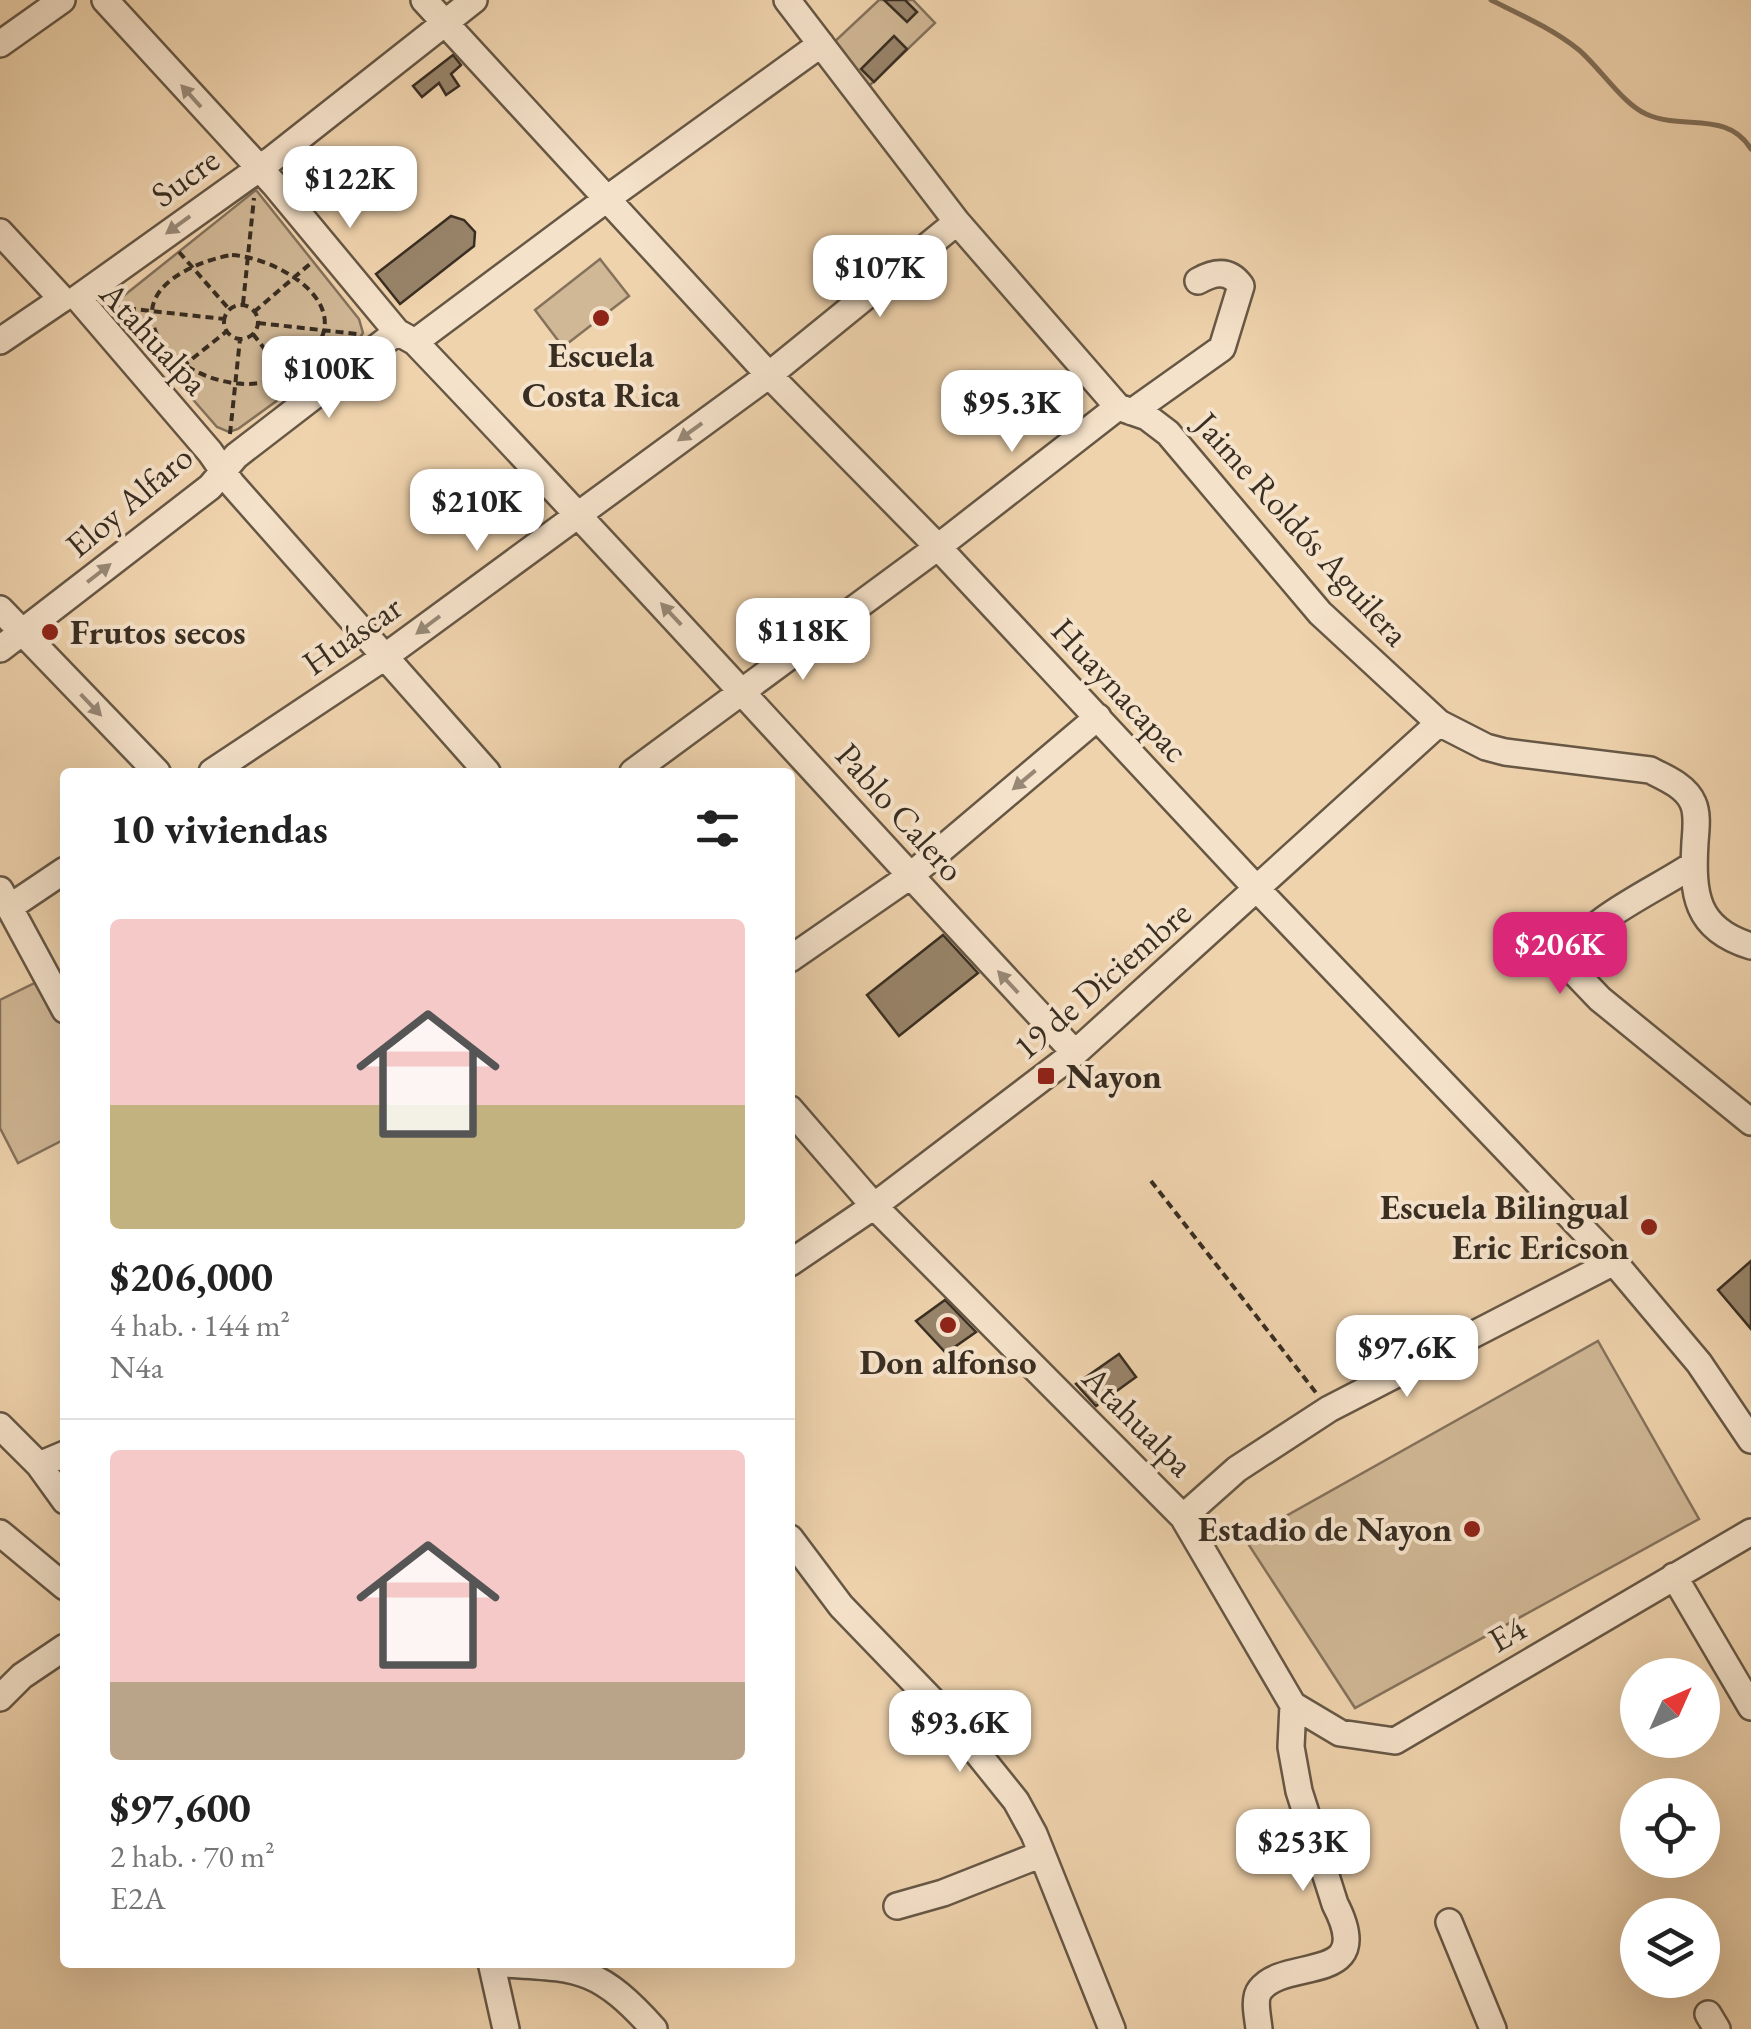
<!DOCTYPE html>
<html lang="es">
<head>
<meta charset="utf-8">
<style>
	body { margin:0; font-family:"EB Garamond",serif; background:#f2f2f2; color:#222; height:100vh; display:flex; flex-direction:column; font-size:38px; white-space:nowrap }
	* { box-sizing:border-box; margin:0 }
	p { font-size:32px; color:#767676 }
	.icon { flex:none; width:55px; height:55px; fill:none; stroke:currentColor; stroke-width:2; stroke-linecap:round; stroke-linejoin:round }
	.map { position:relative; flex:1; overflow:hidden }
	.sheet { position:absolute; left:60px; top:768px; width:735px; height:1200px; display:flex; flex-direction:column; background:#fff; border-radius:10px; box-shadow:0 10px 40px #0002 }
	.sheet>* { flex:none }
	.needle { width:65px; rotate:45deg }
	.tools { position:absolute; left:1620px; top:1658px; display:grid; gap:20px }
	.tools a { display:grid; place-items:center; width:100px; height:100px; border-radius:50%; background:#fff; box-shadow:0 10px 40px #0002; font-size:50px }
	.price { position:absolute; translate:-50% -85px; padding:0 22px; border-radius:20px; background:#fff; color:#222; font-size:32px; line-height:65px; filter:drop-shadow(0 2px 5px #0008) }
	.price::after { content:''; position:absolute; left:50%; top:60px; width:30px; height:22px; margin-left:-15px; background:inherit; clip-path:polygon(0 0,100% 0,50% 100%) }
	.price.on { background:#db2777; color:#fff }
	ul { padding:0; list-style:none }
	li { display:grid; align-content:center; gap:20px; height:530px; padding:0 50px }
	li+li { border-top:2px solid #e0e0e0 }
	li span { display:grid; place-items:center; height:310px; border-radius:10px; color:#555 }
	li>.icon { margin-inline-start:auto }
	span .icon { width:180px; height:180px; fill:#fffc; stroke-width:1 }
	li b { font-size:42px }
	h2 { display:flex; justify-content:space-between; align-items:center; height:120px; padding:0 50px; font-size:42px }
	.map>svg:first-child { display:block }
	.green { fill:#d0b795; stroke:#84725c; stroke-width:2.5 }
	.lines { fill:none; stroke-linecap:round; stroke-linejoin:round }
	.stream { stroke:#816f59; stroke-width:5 }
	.building { fill:#98846a; stroke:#392e22; stroke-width:2.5 }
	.minor-casing { stroke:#665745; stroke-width:30 }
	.path { stroke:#392e22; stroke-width:4; stroke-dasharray:8 5; stroke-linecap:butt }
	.minor { stroke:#f5e2ca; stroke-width:25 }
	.oneway { fill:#978876 }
	.poi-dot { fill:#8f2418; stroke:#f5e2ca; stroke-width:4 }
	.labels { text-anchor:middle; stroke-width:8; stroke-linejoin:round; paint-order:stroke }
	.street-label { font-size:35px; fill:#392e22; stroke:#f5e2ca }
	.poi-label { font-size:35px; font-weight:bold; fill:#392e22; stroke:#f5e2ca }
</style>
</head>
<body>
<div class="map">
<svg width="1751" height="2029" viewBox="0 0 1751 2029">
	<rect width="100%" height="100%" fill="#efd3ad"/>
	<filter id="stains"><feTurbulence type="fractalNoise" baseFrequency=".002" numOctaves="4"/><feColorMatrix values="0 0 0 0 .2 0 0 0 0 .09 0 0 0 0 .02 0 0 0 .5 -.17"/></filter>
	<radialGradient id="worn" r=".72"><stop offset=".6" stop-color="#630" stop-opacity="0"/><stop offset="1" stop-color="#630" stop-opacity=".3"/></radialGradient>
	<path class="green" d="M879,0H913L935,23L867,88L832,44Z
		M256,190L359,319L363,333L356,343L238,429L229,432L217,427L111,306Z
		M600,259L629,296L563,347L535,310Z
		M43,979L65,1023V1139L18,1163L0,1128V1000Z
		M1598,1341L1699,1519L1355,1708L1245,1539Z"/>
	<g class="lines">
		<path class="stream" d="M1491,0C1521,15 1553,29 1579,50C1600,68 1623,104 1646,114C1683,131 1727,110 1751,149"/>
	</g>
	<path class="building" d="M884,0H905L917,12L907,22Z
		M894,36L907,49L874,82L861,69Z
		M453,55L461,65L451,74L459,86L446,95L439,83L422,97L413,86Z
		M451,216L464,220L475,232L474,246L400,304L376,274Z
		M943,935L978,973L899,1036L867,995Z
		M1751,1261V1329L1718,1290Z
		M945,1300L976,1332L946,1353L916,1321Z
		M1119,1354L1136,1377L1096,1406L1076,1384Z"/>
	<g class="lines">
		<defs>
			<path id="minor" d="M105,0L274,184L397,332L415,342C639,576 854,817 1075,1053
				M424,0L769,375L938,547L1258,890L1614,1262L1699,1363L1751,1440
				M787,0L957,222L1118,407L1147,417L1168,433L1320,613L1439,723L1486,747L1505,752L1650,770C1664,777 1686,786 1693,803C1698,814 1696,829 1695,842C1692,894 1695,929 1751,946
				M0,44L62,0
				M0,232L62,299
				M78,298L210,452L232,484L487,772
				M78,298L271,160L474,0
				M0,341L62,299
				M415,342L608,198L821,44
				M1132,412L1222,348L1241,286C1229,269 1214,272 1198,281
				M0,609L157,772
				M0,649L210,487L236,456L397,332
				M212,772L383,658L769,375L957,222
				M633,772L938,547L1118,407
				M1694,864C1660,888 1584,920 1570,957L1577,975L1600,999L1751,1122
				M0,890L65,1010
				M10,907L65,870
				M790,959L910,876L1098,717
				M790,1109L874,1206L1183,1517L1293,1705L1291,1747L1299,1791L1335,1904C1378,1987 1285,1956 1260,1990C1253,1999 1258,2018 1259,2029
				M790,1263L874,1206L1075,1053L1439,723
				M0,1426L39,1465L65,1501
				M39,1465L65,1454
				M1183,1517L1237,1469L1329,1409L1614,1262
				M0,1533L65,1587
				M790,1538L841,1606L950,1719L1016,1801L1034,1834L1112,2029
				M1674,1576L1751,1707
				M0,1698L22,1676L65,1647
				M1293,1705L1340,1733L1395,1741L1751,1532
				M897,1906L943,1893L1042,1854
				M1449,1922L1493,2029
				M491,1962L506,2029
				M491,1963C575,1969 594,1962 654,2029
				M1708,2014L1717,2029"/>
		</defs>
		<use href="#minor" class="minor-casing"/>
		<path class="path" d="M179,252L229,309
			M232,255C278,258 358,304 310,355C298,368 282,378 264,382C223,392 153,362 152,314C151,279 205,259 232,255Z
			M243,304L254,198
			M224 322a17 17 0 1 1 34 0a17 17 0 1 1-34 0Z
			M115,307L224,319
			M254,312L311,263
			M258,323L357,334
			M253,334L293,386
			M172,375L227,331
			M230,434L240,339
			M1151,1181L1317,1394"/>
		<use href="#minor" class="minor"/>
	</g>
	<defs><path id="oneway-solid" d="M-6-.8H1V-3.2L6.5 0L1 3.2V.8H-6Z" transform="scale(2.5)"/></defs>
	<g class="oneway">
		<use href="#oneway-solid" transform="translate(191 96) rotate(-132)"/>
		<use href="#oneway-solid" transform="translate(178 225) rotate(144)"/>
		<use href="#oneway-solid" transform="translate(690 432) rotate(144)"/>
		<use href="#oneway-solid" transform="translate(99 573) rotate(-38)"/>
		<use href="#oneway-solid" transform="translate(671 614) rotate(-133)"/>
		<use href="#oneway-solid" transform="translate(428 625) rotate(143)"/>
		<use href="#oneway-solid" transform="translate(91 705) rotate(46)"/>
		<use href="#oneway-solid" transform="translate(1024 780) rotate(140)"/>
		<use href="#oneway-solid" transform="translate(1008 982) rotate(-133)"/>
	</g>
	<g class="poi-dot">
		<circle cx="601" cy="318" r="10"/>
		<circle cx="50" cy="632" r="10"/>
		<rect x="1036" y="1066" width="20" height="20" rx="5"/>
		<circle cx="1649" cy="1227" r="10"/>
		<circle cx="948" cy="1325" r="10"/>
		<circle cx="1472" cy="1529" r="10"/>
	</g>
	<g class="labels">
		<g class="street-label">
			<text transform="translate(185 177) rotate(-36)" y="12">Sucre</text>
			<text transform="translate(154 338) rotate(47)" y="12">Atahualpa</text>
			<text transform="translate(129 501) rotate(-40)" y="12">Eloy Alfaro</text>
			<text transform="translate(1302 529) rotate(48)" y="12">Jaime Roldós Aguilera</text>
			<text transform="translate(352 635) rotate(-35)" y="12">Huáscar</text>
			<text transform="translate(1120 690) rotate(47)" y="12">Huaynacapac</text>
			<text transform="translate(900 812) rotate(48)" y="12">Pablo Calero</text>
			<text transform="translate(1102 980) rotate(-41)" y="12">19 de Diciembre</text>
			<text transform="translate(1138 1421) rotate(45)" y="12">Atahualpa</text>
			<text transform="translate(1507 1634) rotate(-30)" y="12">E4</text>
		</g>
		<g class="poi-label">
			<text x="601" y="367">Escuela<tspan x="601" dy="40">Costa Rica</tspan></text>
			<text x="70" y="644" text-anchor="start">Frutos secos</text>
			<text x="1066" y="1088" text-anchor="start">Nayon</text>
			<text x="1629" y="1219" text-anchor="end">Escuela Bilingual<tspan x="1629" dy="40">Eric Ericson</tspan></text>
			<text x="948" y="1374">Don alfonso</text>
			<text x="1452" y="1541" text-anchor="end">Estadio de Nayon</text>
		</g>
	</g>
	<rect width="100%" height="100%" filter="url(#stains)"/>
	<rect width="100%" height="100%" fill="url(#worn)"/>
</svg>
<div class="tools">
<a><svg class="needle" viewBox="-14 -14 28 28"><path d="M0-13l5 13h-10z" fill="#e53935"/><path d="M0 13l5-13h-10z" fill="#767676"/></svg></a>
<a><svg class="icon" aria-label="locate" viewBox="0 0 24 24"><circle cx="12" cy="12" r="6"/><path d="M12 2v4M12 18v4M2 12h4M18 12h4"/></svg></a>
<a><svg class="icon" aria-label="layers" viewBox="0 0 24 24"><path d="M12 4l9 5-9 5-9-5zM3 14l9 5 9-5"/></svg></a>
</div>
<b class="price" style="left:350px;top:231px">$122K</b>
<b class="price" style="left:880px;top:320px">$107K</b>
<b class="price" style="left:329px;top:421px">$100K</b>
<b class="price" style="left:1012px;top:455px">$95.3K</b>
<b class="price" style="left:477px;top:554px">$210K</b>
<b class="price" style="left:803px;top:683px">$118K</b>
<b class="price on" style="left:1560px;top:997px">$206K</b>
<b class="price" style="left:1407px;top:1400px">$97.6K</b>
<b class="price" style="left:960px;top:1775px">$93.6K</b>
<b class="price" style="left:1303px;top:1894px">$253K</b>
<section class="sheet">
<h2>10 viviendas<svg class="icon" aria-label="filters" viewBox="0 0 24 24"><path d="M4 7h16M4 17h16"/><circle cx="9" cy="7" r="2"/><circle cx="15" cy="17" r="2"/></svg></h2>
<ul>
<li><span style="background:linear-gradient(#f6c9c9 60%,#c2b280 0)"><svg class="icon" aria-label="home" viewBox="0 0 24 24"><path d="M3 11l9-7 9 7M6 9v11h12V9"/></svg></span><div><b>$206,000</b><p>4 hab. · 144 m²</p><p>N4a</p></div></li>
<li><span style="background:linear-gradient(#f6c9c9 75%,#b9a48a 0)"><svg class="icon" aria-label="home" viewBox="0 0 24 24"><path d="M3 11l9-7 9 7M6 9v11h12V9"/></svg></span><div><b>$97,600</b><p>2 hab. · 70 m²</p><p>E2A</p></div></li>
</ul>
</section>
</div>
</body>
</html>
